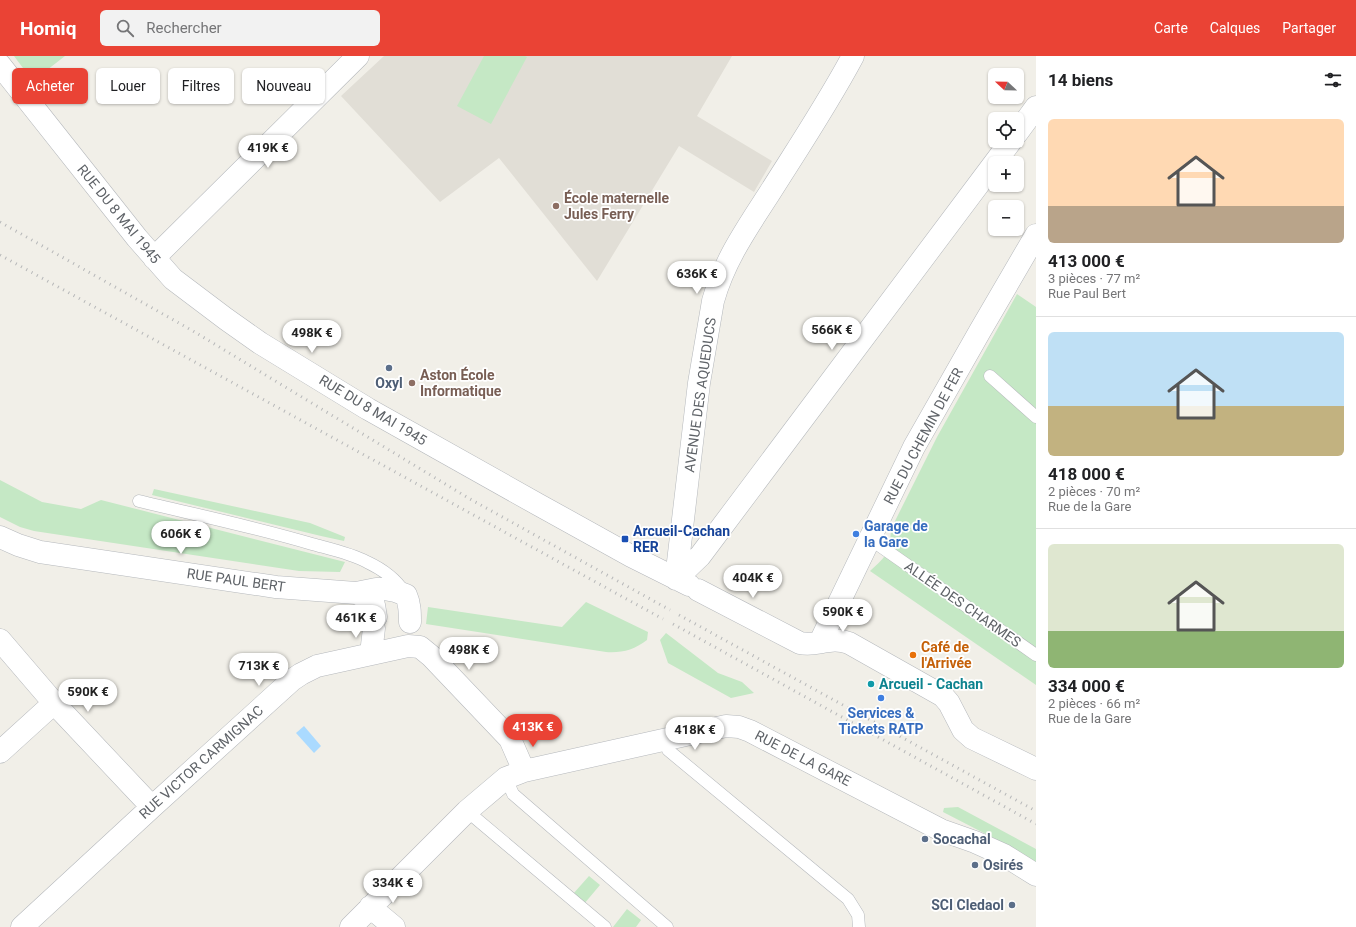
<!DOCTYPE html>
<html lang="fr">
<head>
<meta charset="utf-8">
<style>
	body { margin:0; font-family:Roboto,sans-serif; background:#f2f2f2; color:#202124; height:100vh; display:flex; flex-direction:column; font-size:15px; white-space:nowrap }
	* { box-sizing:border-box; margin:0 }
	p { font-size:13px; color:#757577 }
	.icon { flex:none; width:22px; height:22px; fill:none; stroke:currentColor; stroke-width:2; stroke-linecap:round; stroke-linejoin:round }
	.map { position:relative; flex:1; overflow:hidden }
	.panel { display:flex; flex-direction:column; background:#fff; width:320px }
	.panel>* { flex:none }
	.hud { position:absolute; left:12px; top:12px; width:380px; height:36px; display:flex; gap:8px }
	.needle { width:26px; rotate:292deg }
	.buttons { position:absolute; left:988px; top:12px; display:grid; gap:8px }
	.buttons a { display:grid; place-items:center; width:36px; height:36px; border-radius:6px; background:#fff; box-shadow:0 1px 3px #0004; font-size:20px }
	.price { position:absolute; translate:-50% -34px; padding:0 9px; border-radius:14px; background:#fff; color:#222; font-size:13px; line-height:26px; filter:drop-shadow(0 1px 2px #0008) }
	.price::after { content:''; position:absolute; left:50%; top:24px; width:12px; height:9px; margin-left:-6px; background:inherit; clip-path:polygon(0 0,100% 0,50% 100%) }
	.price.on { background:#ea4335; color:#fff }
	ul { padding:0; list-style:none }
	li { display:grid; align-content:center; gap:8px; height:212px; padding:0 12px }
	li+li { border-top:1px solid #e0e0e0 }
	li span { display:grid; place-items:center; height:124px; border-radius:6px; color:#555 }
	li>.icon { margin-inline-start:auto }
	span .icon { width:72px; height:72px; fill:#fffc; stroke-width:1 }
	li b { font-size:17px }
	h2 { display:flex; justify-content:space-between; align-items:center; height:48px; padding:0 12px; font-size:17px }
	.tag { padding:0 14px; border-radius:6px; background:#fff; box-shadow:0 1px 3px #0004; font-size:14px; line-height:36px }
	.tag.on { background:#ea4335; color:#fff }
	header { display:flex; align-items:center; gap:24px; box-sizing:border-box; height:56px; padding:0 20px; background:#ea4335; color:#fff }
	header strong { font-size:19px }
	nav { display:flex; gap:22px; margin-inline-start:auto; font-size:14px }
	.search { width:280px; height:36px; background:#f2f2f2; display:flex; align-items:center; gap:10px; box-sizing:border-box; padding:0 14px; border-radius:6px; color:#757577; font-size:15px }
	main { display:flex; flex:1; min-height:0 }
	.map>svg:first-child { display:block }
	.education { fill:#e1ded6 }
	.green { fill:#c5e8c5 }
	.water { fill:#aadaff }
	.lines { fill:none; stroke-linecap:round; stroke-linejoin:round }
	.service-casing { stroke:#b5b8bc; stroke-width:13 }
	.minor-casing { stroke:#b5b8bc; stroke-width:23 }
	.service { stroke:#fff; stroke-width:12 }
	.minor { stroke:#fff; stroke-width:22 }
	.rail { stroke:#b6b7b8; stroke-width:3; stroke-dasharray:1 5; stroke-linecap:butt }
	.education-dot { fill:#8d6e63; stroke:#fff; stroke-width:1.5 }
	.service-dot { fill:#5c6f8a; stroke:#fff; stroke-width:1.5 }
	.shop-dot { fill:#3f7fe0; stroke:#fff; stroke-width:1.5 }
	.transit-dot { fill:#1a4fb4; stroke:#fff; stroke-width:1.5 }
	.food-dot { fill:#e8710a; stroke:#fff; stroke-width:1.5 }
	.culture-dot { fill:#0f9aa8; stroke:#fff; stroke-width:1.5 }
	.labels { text-anchor:middle; stroke-width:3.5; stroke-linejoin:round; paint-order:stroke }
	.education-label { font-size:14px; font-weight:bold; fill:#785e54; stroke:#fff; text-anchor:start }
	.street-label { font-size:14px; fill:#5f6368; stroke:#fff }
	.service-label { font-size:14px; font-weight:bold; fill:#4e5e75; stroke:#fff; text-anchor:start }
	.shop-label { font-size:14px; font-weight:bold; fill:#366cbe; stroke:#fff; text-anchor:start }
	.transit-label { font-size:14px; font-weight:bold; fill:#164399; stroke:#fff; text-anchor:start }
	.food-label { font-size:14px; font-weight:bold; fill:#c56008; stroke:#fff; text-anchor:start }
	.culture-label { font-size:14px; font-weight:bold; fill:#0d838f; stroke:#fff; text-anchor:start }
</style>
</head>
<body>
<header>
<strong>Homiq</strong>
<div class="search"><svg class="icon" aria-label="search" viewBox="0 0 24 24"><circle cx="10" cy="10" r="6"/><path d="M15 15l6 6"/></svg>Rechercher</div>
<nav><a>Carte</a><a>Calques</a><a>Partager</a></nav>
</header>
<main>
<div class="map">
<svg width="1036" height="871" viewBox="0 0 1036 871">
	<rect width="100%" height="100%" fill="#f1efe8"/>
	<path class="education" d="M384,0H732L697,60L772,105L754,136L679,90L597,225L499,102L440,146L341,40Z"/>
	<path class="green" d="M14,0H65L47,14L23,12Z
		M484,0H525L527,1L491,68L457,50Z
		M1017,238L1036,251V629L870,515C887,500 890,496 891,473L937,381Z
		M0,424L42,446L81,453L101,444L345,506L340,516L299,515L34,475L20,471L0,461Z
		M154,433L310,467L345,481L344,485L321,480L152,439Z
		M586,546L648,576L647,584C634,594 622,597 606,596L426,568L428,551L562,571Z
		M666,577L718,617L742,626L754,637L731,642L668,607L660,584Z
		M958,751L1036,793V807L1009,790L943,756L944,752Z
		M589,820L600,829L584,848L573,838Z
		M627,853L641,864L636,871H613Z"/>
	<path class="water" d="M304,670L321,690L314,697L296,677Z"/>
	<g class="lines">
		<defs>
			<path id="service" d="M990,320L1036,361
				M139,445C197,459 255,471 312,488C330,493 350,497 367,506C382,513 395,522 404,536
				M870,483L1036,599
				M668,694L848,843L858,859L859,871
				M506,722L513,738L667,871
				M467,755L605,871"/>
			<path id="minor" d="M0,9L137,182L173,223L226,263L260,287L368,353L539,449L631,500L689,529
				M1017,77L1036,51
				M154,202L358,0
				M0,481L18,489L40,496L276,531L356,537L376,533H384L395,535L406,539C410,548 410,556 410,566
				M676,523L699,327L713,245C724,205 747,172 769,138C798,92 828,47 853,0
				M676,523L700,500L1011,85
				M698,534L800,587C817,591 830,580 849,587L943,640L949,647L963,674L972,682L1036,713
				M356,537L366,542L374,549L376,561
				M0,584L54,647L152,751
				M820,586L914,391L980,275L1036,179
				M371,598L374,572
				M0,696L54,647
				M370,851L394,871
				M22,871L152,751L292,624L301,618L317,610L408,590L420,591L431,600L510,683L524,715
				M351,871L467,755L506,722L524,715L726,670L739,671L750,675L941,774L975,786L1004,799L1036,819"/>
		</defs>
		<use href="#service" class="service-casing"/>
		<use href="#minor" class="minor-casing"/>
		<use href="#service" class="service"/>
		<use href="#minor" class="minor"/>
		<path class="rail" d="M0,166L193,275L470,443L670,554
			M0,199L663,563
			M679,559L1036,755
			M673,568L1036,768"/>
	</g>
	<g class="education-dot">
		<circle cx="556" cy="150" r="4"/>
		<circle cx="412" cy="327" r="4"/>
	</g>
	<g class="service-dot">
		<circle cx="389" cy="312" r="4"/>
		<circle cx="925" cy="783" r="4"/>
		<circle cx="975" cy="809" r="4"/>
		<circle cx="1012" cy="849" r="4"/>
	</g>
	<g class="shop-dot">
		<circle cx="856" cy="478" r="4"/>
		<circle cx="881" cy="642" r="4"/>
	</g>
	<rect class="transit-dot" x="621" y="479" width="8" height="8" rx="2"/>
	<circle class="food-dot" cx="913" cy="599" r="4"/>
	<circle class="culture-dot" cx="871" cy="628" r="4"/>
	<g class="labels">
		<g class="education-label">
			<text x="564" y="147">École maternelle<tspan x="564" dy="16">Jules Ferry</tspan></text>
			<text x="420" y="324">Aston École<tspan x="420" dy="16">Informatique</tspan></text>
		</g>
		<g class="street-label">
			<text transform="translate(119 158) rotate(51)" y="5">RUE DU 8 MAI 1945</text>
			<text transform="translate(700 339) rotate(-82)" y="5">AVENUE DES AQUEDUCS</text>
			<text transform="translate(373 354) rotate(31)" y="5">RUE DU 8 MAI 1945</text>
			<text transform="translate(923 380) rotate(-62)" y="5">RUE DU CHEMIN DE FER</text>
			<text transform="translate(236 524) rotate(8)" y="5">RUE PAUL BERT</text>
			<text transform="translate(963 548) rotate(35)" y="5">ALLÉE DES CHARMES</text>
			<text transform="translate(803 702) rotate(27)" y="5">RUE DE LA GARE</text>
			<text transform="translate(201 706) rotate(-42)" y="5">RUE VICTOR CARMIGNAC</text>
		</g>
		<g class="service-label">
			<text x="389" y="332" text-anchor="middle">Oxyl</text>
			<text x="933" y="788">Socachal</text>
			<text x="983" y="814">Osirés</text>
			<text x="1004" y="854" text-anchor="end">SCI Cledaol</text>
		</g>
		<g class="shop-label">
			<text x="864" y="475">Garage de<tspan x="864" dy="16">la Gare</tspan></text>
			<text x="881" y="662" text-anchor="middle">Services &amp;<tspan x="881" dy="16">Tickets RATP</tspan></text>
		</g>
		<g class="transit-label">
			<text x="633" y="480">Arcueil-Cachan<tspan x="633" dy="16">RER</tspan></text>
		</g>
		<g class="food-label">
			<text x="921" y="596">Café de<tspan x="921" dy="16">l'Arrivée</tspan></text>
		</g>
		<g class="culture-label">
			<text x="879" y="633">Arcueil - Cachan</text>
		</g>
	</g>
</svg>
<div class="buttons">
<a><svg class="needle" viewBox="-14 -14 28 28"><path d="M0-13l5 13h-10z" fill="#e53935"/><path d="M0 13l5-13h-10z" fill="#757577"/></svg></a>
<a><svg class="icon" aria-label="locate" viewBox="0 0 24 24"><circle cx="12" cy="12" r="6"/><path d="M12 2v4M12 18v4M2 12h4M18 12h4"/></svg></a>
<a>+</a>
<a>−</a>
</div>
<b class="price" style="left:268px;top:113px">419K €</b>
<b class="price" style="left:697px;top:239px">636K €</b>
<b class="price" style="left:832px;top:295px">566K €</b>
<b class="price" style="left:312px;top:298px">498K €</b>
<b class="price" style="left:181px;top:499px">606K €</b>
<b class="price" style="left:753px;top:543px">404K €</b>
<b class="price" style="left:843px;top:577px">590K €</b>
<b class="price" style="left:356px;top:583px">461K €</b>
<b class="price" style="left:469px;top:615px">498K €</b>
<b class="price" style="left:259px;top:631px">713K €</b>
<b class="price" style="left:88px;top:657px">590K €</b>
<b class="price on" style="left:533px;top:692px">413K €</b>
<b class="price" style="left:695px;top:695px">418K €</b>
<b class="price" style="left:393px;top:848px">334K €</b>
<div class="hud">
<a class="tag on">Acheter</a>
<a class="tag">Louer</a>
<a class="tag">Filtres</a>
<a class="tag">Nouveau</a>
</div>
</div>
<section class="panel">
<h2>14 biens<svg class="icon" aria-label="filters" viewBox="0 0 24 24"><path d="M4 7h16M4 17h16"/><circle cx="9" cy="7" r="2"/><circle cx="15" cy="17" r="2"/></svg></h2>
<ul>
<li><span style="background:linear-gradient(#ffd9b3 70%,#b9a48a 0)"><svg class="icon" aria-label="home" viewBox="0 0 24 24"><path d="M3 11l9-7 9 7M6 9v11h12V9"/></svg></span><div><b>413 000 €</b><p>3 pièces · 77 m²</p><p>Rue Paul Bert</p></div></li>
<li><span style="background:linear-gradient(#bfe0f5 60%,#c2b280 0)"><svg class="icon" aria-label="home" viewBox="0 0 24 24"><path d="M3 11l9-7 9 7M6 9v11h12V9"/></svg></span><div><b>418 000 €</b><p>2 pièces · 70 m²</p><p>Rue de la Gare</p></div></li>
<li><span style="background:linear-gradient(#dfe7d0 70%,#8fb573 0)"><svg class="icon" aria-label="home" viewBox="0 0 24 24"><path d="M3 11l9-7 9 7M6 9v11h12V9"/></svg></span><div><b>334 000 €</b><p>2 pièces · 66 m²</p><p>Rue de la Gare</p></div></li>
</ul>
</section>
</main>
</body>
</html>
